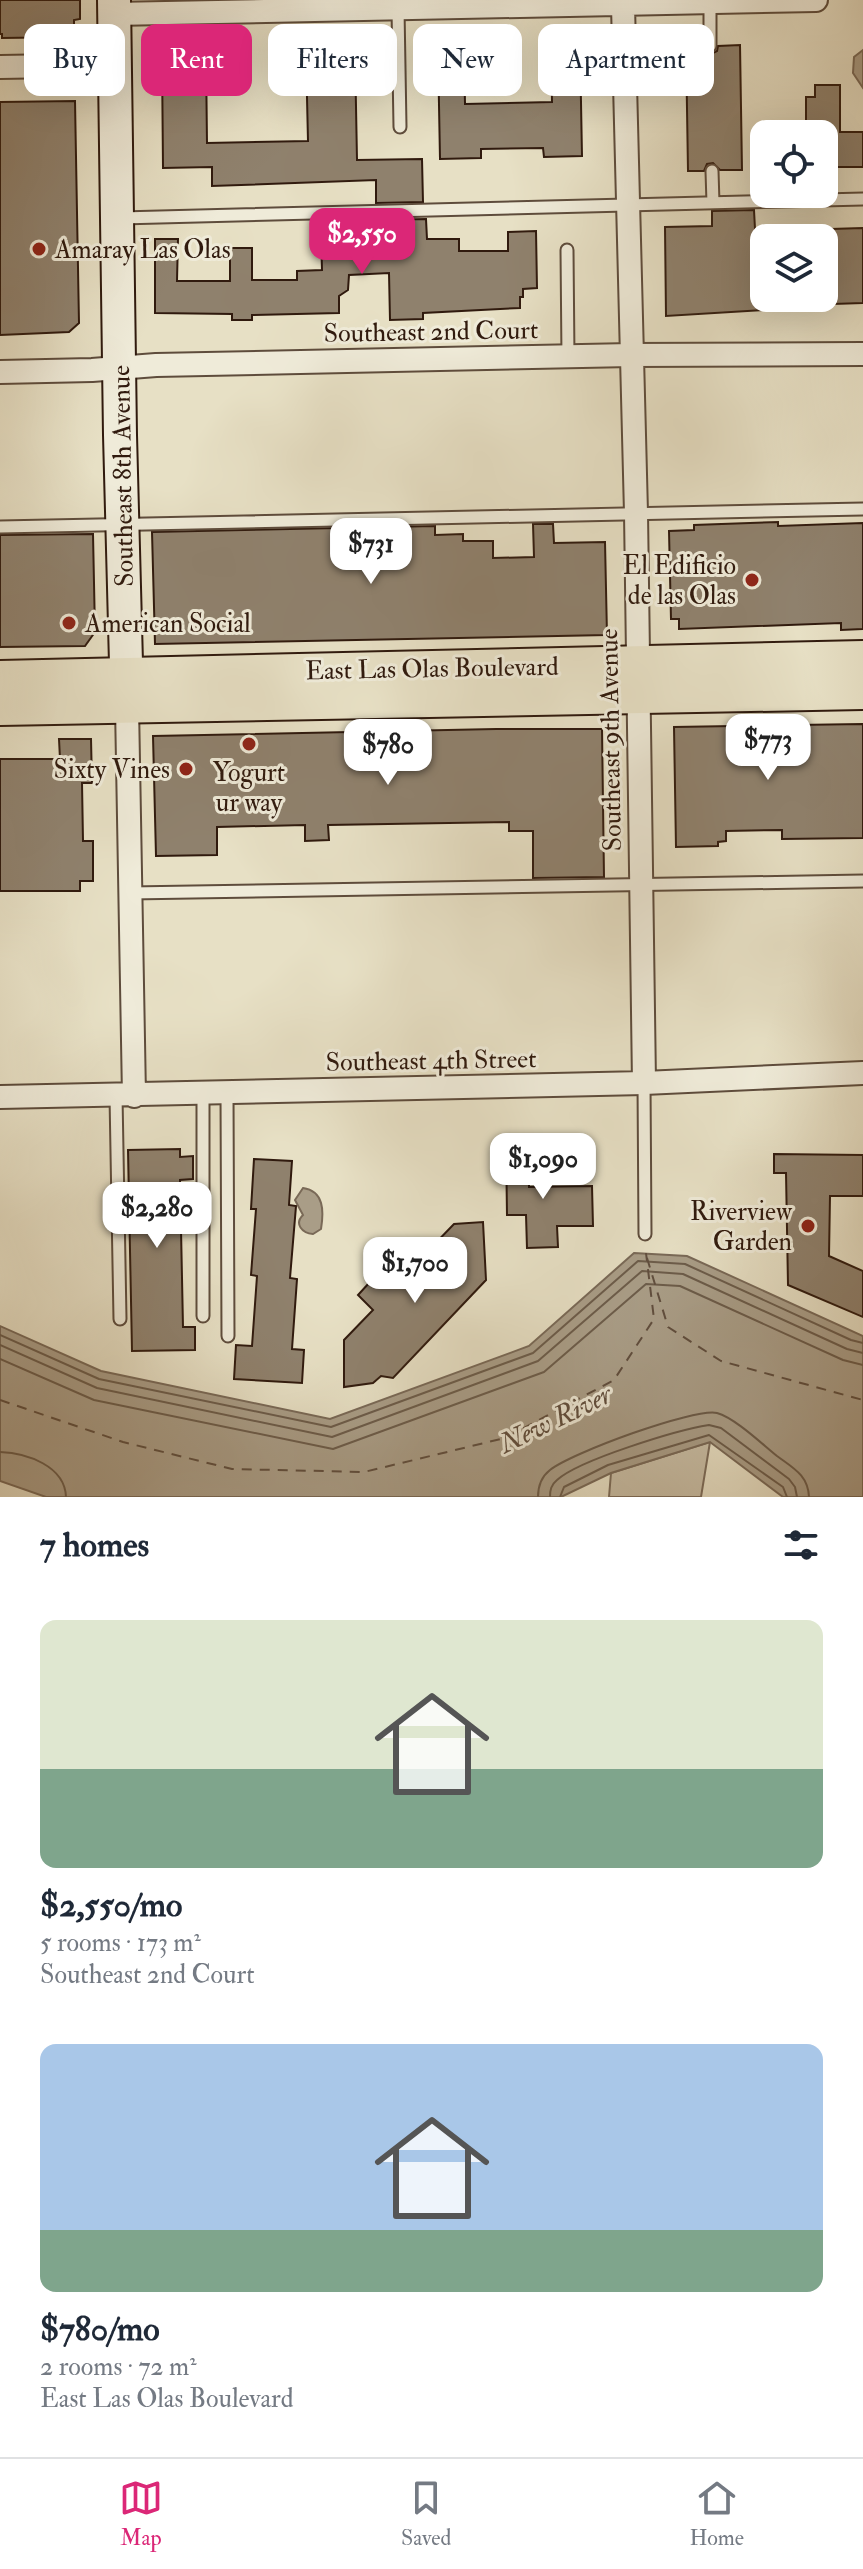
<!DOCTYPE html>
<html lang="en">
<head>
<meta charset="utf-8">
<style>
	body { margin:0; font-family:"IM FELL Double Pica",serif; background:#f6f6f7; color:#1f2937; height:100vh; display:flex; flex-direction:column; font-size:30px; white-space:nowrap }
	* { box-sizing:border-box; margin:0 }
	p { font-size:26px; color:#747a83 }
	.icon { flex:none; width:44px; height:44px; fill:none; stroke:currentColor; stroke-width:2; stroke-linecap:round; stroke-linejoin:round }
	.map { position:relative; height:1497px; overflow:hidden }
	.drawer { display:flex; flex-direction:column; background:#fff; flex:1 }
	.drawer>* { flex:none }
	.hud { position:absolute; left:24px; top:24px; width:816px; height:72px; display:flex; gap:16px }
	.tools { position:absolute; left:750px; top:120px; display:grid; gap:16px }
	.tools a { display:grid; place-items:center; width:88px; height:88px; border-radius:16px; background:#fff; box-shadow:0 8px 32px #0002; font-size:40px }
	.price { position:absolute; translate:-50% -68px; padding:0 18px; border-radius:16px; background:#fff; color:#222; font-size:26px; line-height:52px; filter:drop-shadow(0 2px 4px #0008) }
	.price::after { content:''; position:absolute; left:50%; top:48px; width:24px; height:18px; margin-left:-12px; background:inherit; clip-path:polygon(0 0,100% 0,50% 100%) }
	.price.active { background:#db2777; color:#fff }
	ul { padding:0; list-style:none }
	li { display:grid; align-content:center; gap:16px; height:424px; padding:0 40px }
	li span { display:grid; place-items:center; height:248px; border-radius:16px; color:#555 }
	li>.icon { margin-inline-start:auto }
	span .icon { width:144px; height:144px; fill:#fffc; stroke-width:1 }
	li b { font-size:34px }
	h2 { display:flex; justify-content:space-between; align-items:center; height:96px; padding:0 40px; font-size:34px }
	.pill { padding:0 28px; border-radius:16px; background:#fff; box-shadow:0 8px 32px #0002; font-size:28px; line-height:72px }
	.pill.active { background:#db2777; color:#fff }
	.tabs { display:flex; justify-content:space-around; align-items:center; height:112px; border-top:2px solid #e0e1e3; background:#fff; font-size:22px; color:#747a83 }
	.tabs a { display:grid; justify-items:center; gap:4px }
	.tabs .active { color:#db2777 }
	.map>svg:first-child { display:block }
	.green { fill:#c8bea6; stroke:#7c6c5a; stroke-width:2 }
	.water { fill:#a99d87; stroke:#796957; stroke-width:2 }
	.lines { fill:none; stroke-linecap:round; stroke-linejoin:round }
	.shore { stroke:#6c5c4a; stroke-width:2 }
	.ferry { stroke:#604e3e; stroke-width:2; stroke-dasharray:10 8; stroke-linecap:butt }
	.building { fill:#8f816d; stroke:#301a0e; stroke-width:2 }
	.service-casing { stroke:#5e4c3c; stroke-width:15 }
	.minor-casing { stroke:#5e4c3c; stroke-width:26 }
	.secondary-casing { stroke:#301a0e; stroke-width:36 }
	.primary-casing { stroke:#301a0e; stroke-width:38 }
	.service { stroke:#efebd9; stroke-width:11 }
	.minor { stroke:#efebd9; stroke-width:22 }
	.secondary { stroke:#efebd9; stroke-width:32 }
	.primary { stroke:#e7e0c5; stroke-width:34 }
	.poi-dot { fill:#8f2418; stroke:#efebd9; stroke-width:3 }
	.labels { text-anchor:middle; stroke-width:6; stroke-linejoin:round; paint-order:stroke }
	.poi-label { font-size:26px; fill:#301a0e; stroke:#efebd9; text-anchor:end }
	.street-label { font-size:26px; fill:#301a0e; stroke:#efebd9 }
	.water-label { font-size:28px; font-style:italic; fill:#604e3e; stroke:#efebd9 }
</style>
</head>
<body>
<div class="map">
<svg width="863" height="1497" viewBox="0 0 863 1497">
	<rect width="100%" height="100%" fill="#e7e0c5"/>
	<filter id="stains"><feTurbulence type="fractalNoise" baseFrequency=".0025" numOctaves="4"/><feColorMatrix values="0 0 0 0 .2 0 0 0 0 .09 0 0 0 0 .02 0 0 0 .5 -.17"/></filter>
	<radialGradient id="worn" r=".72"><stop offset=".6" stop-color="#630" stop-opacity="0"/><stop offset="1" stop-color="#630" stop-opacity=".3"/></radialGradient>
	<path class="green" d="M710,1442L701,1497H609L611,1473Z"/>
	<path class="water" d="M863,50V88L853,73L854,57Z
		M303,1188C324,1191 324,1211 321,1229L313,1234C302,1233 294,1224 303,1215L295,1200Z
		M634,1253L687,1256L863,1336V1497H783L710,1442L611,1473L561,1497H46L0,1481V1326L101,1371L330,1419L529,1346Z"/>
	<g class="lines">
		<path class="shore" d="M0,1335L99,1379L331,1427L533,1353L638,1261L685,1264L851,1340L863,1343
			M0,1345L97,1388L332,1437L538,1361L642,1271L683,1274L847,1349L863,1353
			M0,1359L94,1400L333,1449L544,1372L646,1284L680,1286L843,1360L863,1365
			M0,1452C27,1453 65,1466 66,1497
			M538,1497C538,1486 541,1477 550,1470C571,1453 693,1408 717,1413C735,1418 762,1444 777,1456C793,1468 808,1475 809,1497
			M550,1497C550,1490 551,1485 557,1480C579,1460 677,1430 709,1425L721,1428L789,1479L795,1487L797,1497
			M560,1497L564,1487L608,1465L709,1435L783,1487L787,1497"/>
		<path class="ferry" d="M647,1258L668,1327L721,1361L863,1400
			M0,1400L123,1442L232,1469L364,1472L505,1438L614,1380L654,1319L646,1253"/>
	</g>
	<path class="building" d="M0,0H80V19L74,20V37L2,38V34H0Z
		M740,45L742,170H720L713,163L707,164L704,171H688L686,46H702L705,53L711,54L717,51L718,46Z
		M551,49H580L582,156L544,157L543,148L481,149V158L440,159L438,51H464L465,104L552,102Z
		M355,53L357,160L422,159L423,202L376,203V180L212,186V167L163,168L162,57H206L207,143L308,141L306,54Z
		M815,85H840V132H863V167H824V134H806V97H815Z
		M75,101L79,323L69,332L0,335V102Z
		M754,210L755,229H764V310L666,316L665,227L712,226V211Z
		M426,219L427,239H459V251H508V232L536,231L537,288L523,289V297H520V308L423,313V319L390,320L389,273L349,275L348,290L339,296V313L252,315V320H232V314L155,313V239H178L177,281H230V248H252V280H297V271L322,270L321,233H339L338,227H377V220Z
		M863,228V303L833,304L831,229Z
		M778,522V526L863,523V629L841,630V623L679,629V619H671L669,531L694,530V525Z
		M533,524H553L554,543L605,542L607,635L155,644L152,532L435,526V535L463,534V541H493V558L534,557Z
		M93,534L95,632L85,646L0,647V535Z
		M863,724V838L782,839V830L726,831V841L718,842V846L676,847L674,727Z
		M496,729H602L604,877L533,878V831H509V822L328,825L329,840L305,841V825L217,827V855L156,856L153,736Z
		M59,739H91L92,783H82L83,841H93V881H80V891H0V759H60Z
		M529,1140V1187L592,1186L593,1226H557L558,1247L527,1248L526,1215H507L506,1141Z
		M180,1149V1157L193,1156V1179L180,1180L183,1327H195V1350L132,1351L128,1150Z
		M774,1154L863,1155V1196H830L829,1256L863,1271V1317L788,1285L786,1173H774Z
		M254,1159L292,1161L289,1205L296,1206L290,1278L297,1279L292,1349L304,1350L302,1383L234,1379L236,1345L252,1346L257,1276L251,1275L256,1209H251Z
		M483,1222L486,1280L393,1378L381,1376L373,1383L344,1387V1340L373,1310L358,1295L380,1271L394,1286L454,1224Z"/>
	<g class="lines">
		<defs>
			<path id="service" d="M710,3V46
				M398,9L400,127
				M712,171L713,203
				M121,218L863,199
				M567,250L568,357
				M0,527L863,509
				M130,893L863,881
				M644,1083L645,1234
				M227,1094L228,1336
				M116,1096L120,1319
				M203,1316V1094"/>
			<path id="minor" d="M623,6L636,513L644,1083
				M114,14L816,0
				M0,67L114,65
				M0,372L92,370L156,365L631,355L863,354
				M127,706L134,1096
				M0,1097L644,1083L863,1073"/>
			<path id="secondary" d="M114,0L120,435L127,701"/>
			<path id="primary" d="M0,678L863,658
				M0,708L863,692"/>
		</defs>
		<use href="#service" class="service-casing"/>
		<use href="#minor" class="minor-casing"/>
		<use href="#secondary" class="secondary-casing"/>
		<use href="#primary" class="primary-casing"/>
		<use href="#service" class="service"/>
		<use href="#minor" class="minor"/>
		<use href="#secondary" class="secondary"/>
		<use href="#primary" class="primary"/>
	</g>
	<g class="poi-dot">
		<circle cx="39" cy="249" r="8"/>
		<circle cx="752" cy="580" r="8"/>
		<circle cx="69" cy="623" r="8"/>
		<circle cx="249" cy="744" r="8"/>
		<circle cx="186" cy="769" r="8"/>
		<circle cx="808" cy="1226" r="8"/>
	</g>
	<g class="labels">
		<g class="poi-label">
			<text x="55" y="258" text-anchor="start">Amaray Las Olas</text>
			<text x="736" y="574">El Edificio<tspan x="736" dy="30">de las Olas</tspan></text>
			<text x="85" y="632" text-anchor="start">American Social</text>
			<text x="170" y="778">Sixty Vines</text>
			<text x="249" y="781" text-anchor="middle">Yogurt<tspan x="249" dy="30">ur way</tspan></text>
			<text x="792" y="1220">Riverview<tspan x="792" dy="30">Garden</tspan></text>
		</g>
		<g class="street-label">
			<text transform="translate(431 331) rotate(-1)" y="9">Southeast 2nd Court</text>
			<text transform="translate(122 476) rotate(-91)" y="9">Southeast 8th Avenue</text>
			<text transform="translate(432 668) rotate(-1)" y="9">East Las Olas Boulevard</text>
			<text transform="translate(610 740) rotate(-91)" y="9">Southeast 9th Avenue</text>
			<text transform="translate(431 1060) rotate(-1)" y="9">Southeast 4th Street</text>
		</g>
		<g class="water-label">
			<text transform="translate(555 1418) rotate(-26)" y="10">New River</text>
		</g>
	</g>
	<rect width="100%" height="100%" filter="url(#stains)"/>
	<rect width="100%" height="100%" fill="url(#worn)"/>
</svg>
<div class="tools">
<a><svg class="icon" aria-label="locate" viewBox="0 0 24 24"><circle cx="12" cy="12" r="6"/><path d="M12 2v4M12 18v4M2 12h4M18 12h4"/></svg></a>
<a><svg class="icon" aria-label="layers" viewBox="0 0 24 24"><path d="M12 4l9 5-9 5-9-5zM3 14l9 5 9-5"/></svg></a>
</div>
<b class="price active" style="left:362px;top:276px">$2,550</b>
<b class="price" style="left:371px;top:586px">$731</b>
<b class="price" style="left:768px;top:782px">$773</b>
<b class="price" style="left:388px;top:787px">$780</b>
<b class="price" style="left:543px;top:1201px">$1,090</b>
<b class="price" style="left:157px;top:1250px">$2,280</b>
<b class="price" style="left:415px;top:1305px">$1,700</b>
<div class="hud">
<a class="pill">Buy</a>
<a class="pill active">Rent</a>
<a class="pill">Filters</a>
<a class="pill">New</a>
<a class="pill">Apartment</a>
</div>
</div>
<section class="drawer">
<h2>7 homes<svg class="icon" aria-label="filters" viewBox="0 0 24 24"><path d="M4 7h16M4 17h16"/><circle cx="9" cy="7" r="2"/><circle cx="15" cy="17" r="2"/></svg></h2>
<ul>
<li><span style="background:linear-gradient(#dfe7d0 60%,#7fa58c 0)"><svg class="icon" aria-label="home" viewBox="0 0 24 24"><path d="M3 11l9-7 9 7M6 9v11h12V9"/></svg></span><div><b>$2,550/mo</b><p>5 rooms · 173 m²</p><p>Southeast 2nd Court</p></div></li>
<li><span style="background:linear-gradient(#a9c7e8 75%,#7fa58c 0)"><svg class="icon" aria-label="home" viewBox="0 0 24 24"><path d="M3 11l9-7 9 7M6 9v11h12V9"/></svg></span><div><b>$780/mo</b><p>2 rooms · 72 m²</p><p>East Las Olas Boulevard</p></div></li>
</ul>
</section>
<nav class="tabs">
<a class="active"><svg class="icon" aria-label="map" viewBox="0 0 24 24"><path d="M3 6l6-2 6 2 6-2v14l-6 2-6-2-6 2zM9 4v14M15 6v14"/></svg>Map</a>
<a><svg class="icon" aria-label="saved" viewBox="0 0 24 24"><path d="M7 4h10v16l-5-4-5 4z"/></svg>Saved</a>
<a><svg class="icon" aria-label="home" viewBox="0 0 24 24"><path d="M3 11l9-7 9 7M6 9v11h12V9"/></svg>Home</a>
</nav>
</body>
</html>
